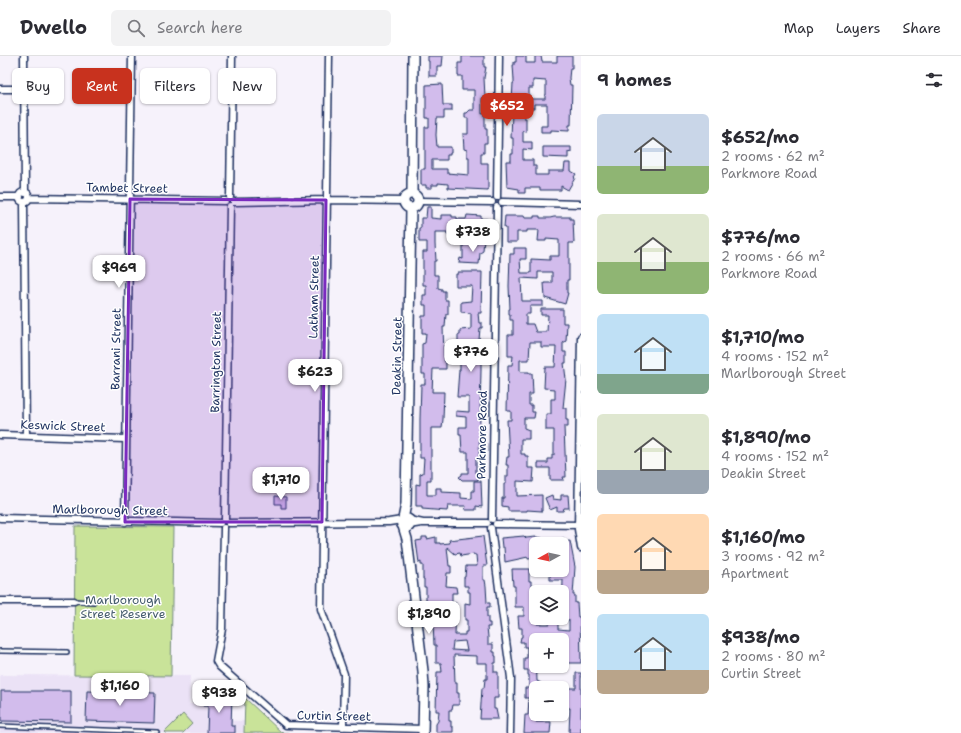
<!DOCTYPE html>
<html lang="en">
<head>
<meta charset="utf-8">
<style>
	body { margin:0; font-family:"Shantell Sans",sans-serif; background:#f2f2f3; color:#2b2b33; height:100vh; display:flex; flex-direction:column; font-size:15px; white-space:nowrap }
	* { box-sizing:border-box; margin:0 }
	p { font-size:13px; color:#7c7c81 }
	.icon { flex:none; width:22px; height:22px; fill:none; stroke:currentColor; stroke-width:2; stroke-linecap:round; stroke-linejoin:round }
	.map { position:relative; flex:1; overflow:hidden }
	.drawer { display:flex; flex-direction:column; background:#fff; width:380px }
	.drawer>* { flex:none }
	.hud { position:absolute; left:12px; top:12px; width:380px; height:36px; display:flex; gap:8px }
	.needle { width:26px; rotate:262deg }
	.tools { position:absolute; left:529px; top:481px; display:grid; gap:8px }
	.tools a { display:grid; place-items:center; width:40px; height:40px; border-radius:6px; background:#fff; box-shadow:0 1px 3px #0004; font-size:20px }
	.price { position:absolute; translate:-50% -34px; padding:0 9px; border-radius:8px; background:#fff; color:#222; font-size:13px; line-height:26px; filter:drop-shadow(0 1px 2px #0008) }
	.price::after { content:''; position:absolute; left:50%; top:24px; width:12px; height:9px; margin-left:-6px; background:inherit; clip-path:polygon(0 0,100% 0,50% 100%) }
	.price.active { background:#c8321e; color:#fff }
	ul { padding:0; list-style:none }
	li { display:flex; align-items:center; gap:12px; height:100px; padding:0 16px }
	li span { display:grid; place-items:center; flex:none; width:112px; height:80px; border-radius:6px; color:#555 }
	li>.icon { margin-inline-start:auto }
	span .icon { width:48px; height:48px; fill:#fffc; stroke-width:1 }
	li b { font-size:17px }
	h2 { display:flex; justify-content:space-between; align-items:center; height:48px; padding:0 16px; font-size:17px }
	.pill { padding:0 14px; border-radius:6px; background:#fff; box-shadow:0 1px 3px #0004; font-size:14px; line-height:36px }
	.pill.active { background:#c8321e; color:#fff }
	header { display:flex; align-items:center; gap:24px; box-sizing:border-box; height:56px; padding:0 20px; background:#fff; border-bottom:1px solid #e1e1e2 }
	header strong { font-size:19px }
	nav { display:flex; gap:22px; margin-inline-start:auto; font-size:14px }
	.search { width:280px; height:36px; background:#f2f2f3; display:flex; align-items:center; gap:10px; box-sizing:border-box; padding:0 14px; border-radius:6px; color:#7c7c81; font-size:15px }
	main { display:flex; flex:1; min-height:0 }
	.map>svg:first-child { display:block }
	.built { fill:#ebe2f6 }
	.green { fill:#c9e399; stroke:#72897c }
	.building { fill:#d2bcec; stroke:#1b2f5e; fill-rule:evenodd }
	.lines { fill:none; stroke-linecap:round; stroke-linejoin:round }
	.lane-casing { stroke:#1b2f5e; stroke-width:6 }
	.street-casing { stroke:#1b2f5e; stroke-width:9 }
	.secondary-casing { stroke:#1b2f5e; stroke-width:12 }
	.lane { stroke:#fff; stroke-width:3 }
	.street { stroke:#fff; stroke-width:6 }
	.secondary { stroke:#fff; stroke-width:9 }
	.marked { fill:#7b2cbf; fill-opacity:0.2; stroke:#7b2cbf; stroke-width:3; stroke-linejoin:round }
	.labels { text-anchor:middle; stroke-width:3; stroke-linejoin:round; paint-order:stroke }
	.street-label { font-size:12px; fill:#1b2f5e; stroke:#fff }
	.park-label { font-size:12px; fill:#465c6d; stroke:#fff }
</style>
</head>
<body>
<header>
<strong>Dwello</strong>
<div class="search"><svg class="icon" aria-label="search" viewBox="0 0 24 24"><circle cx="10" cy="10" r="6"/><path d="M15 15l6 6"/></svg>Search here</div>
<nav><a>Map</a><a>Layers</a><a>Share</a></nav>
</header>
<main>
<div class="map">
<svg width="581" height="677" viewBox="0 0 581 677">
	<rect width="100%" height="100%" fill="#f6f2fb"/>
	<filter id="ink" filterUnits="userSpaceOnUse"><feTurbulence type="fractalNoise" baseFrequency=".025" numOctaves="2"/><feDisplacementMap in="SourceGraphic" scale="8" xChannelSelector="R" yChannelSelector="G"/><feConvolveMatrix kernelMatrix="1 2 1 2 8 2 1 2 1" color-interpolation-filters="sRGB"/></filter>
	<g filter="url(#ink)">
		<path class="built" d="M0,619L190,620L189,648L208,650L207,664L245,665L244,677H0Z"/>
		<path class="green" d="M75,470L173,471L171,620L74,619Z
			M245,642L282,677H289H244Z
			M183,658L192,668L183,677H166L165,676Z"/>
		<path class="building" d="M428,0H443L442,10H437V20H429V5H428Z
			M462,0H484V11H486L484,22L485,41H482V58L485,57V73H487V87H484V97H481V107H488V134L448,132V128L438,127V129H432V132H426V129H421V113H425V71H429V62H426V29L442,28L443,49H452V55H444V62H437L436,79L437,91H451V97H450V99H447V104H432V113H447V117L469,119V101H467V94L464,93L463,78H468V62H465V57H467L470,54H474V34H462V20H458V7H462Z
			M516,0H526V7H535V0H541L542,6H557V0H572V12H570L569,22L570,29H572L571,69H569V75L551,74V76H541V70H547V48H534V52H524V62H526V76L523,75V86H532V94L523,93V104H533V110H536V119H548V115H564L565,107H571V115L576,118L574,121L575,122L568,134L561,130V134H540V132H525V137H519V133L507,131L506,105H511V98H513V82H511L512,56H514V46H512L513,27H514V24L513,9H514V6H516ZM533,24L546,25V39H545V43H529V32H533Z
			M543,91H571V97L568,96V102L543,101Z
			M427,151H431V162L441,163V159H452V161H457V163H466L467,159L481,160V163H487V172L461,171V174H455L454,179H447V176H435V188L436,205H434V219H438V232L442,233V235H445V244H448V258H446L445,271H443L444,300L445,306H446V313H433L432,336H444L443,363L442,372H431V424H427V439H436V432H441V436L461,437V442L472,443V435H474V425H481L482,451L476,450V454H465L466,450H448L447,455L422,453V450H416V428L420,429V418L423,417L424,402H420V363L421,328H425V318H422V288L425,287L426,277H422V260H426V249H423V239H426V229H423V196H427V186H419V172H421V162H426Z
			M505,160H524L525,162H534V160H540V162H550L554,161H570V163H573L574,187H569V224H567V237H568L565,248L545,242L544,227H552V216H538V223L521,222L522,245H543V250H530V258H526V268H533L536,276H547L548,259H541V253H563V267H567L566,285L563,287V296H566V307H564L566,323L563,352H566V364H568V371H564L566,421H563L564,424H550V412H538V407H548V403H552V399H554V374H546V358H551V343H555V333L544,332L545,311H555L556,291H541V286H530L529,304H520V316H529V317H532L533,338H529V349H532V356H535L534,362H524V372L529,374V383H521V398H525V400H528V412H534L533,426L517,425V440L542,439V455L527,454V455H508V451L502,450V442H504V428H506V420H508V409H506L507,401H509L507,364H511V355H507L508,309H512L513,300H508V279H513V264H510V258H509V253H510L509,230L510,198H514V192H526V203H520L521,217H531V203L550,204V200H559V184L546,183V185H538L539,174H527V176H517V186H506V172L504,171Z
			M477,182H484L483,195L480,197L479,208L459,207L460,202L463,203V189L477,188Z
			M458,216H482L481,256V257H478L479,267H482V272H480L479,284V295H481V314L479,403H476V417H478V424H462L459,421L462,419V417H468V396H462L461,379H459V371H466V361L456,360V355L469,356V341H457L459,314H460V300L470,301V291H458V279H460V274L471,273V257L461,256V246L471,245L472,230H456V218H458Z
			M552,439L553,443L561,444V439H568L569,452H564L563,455H557V451L550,454L545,442Z
			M275,440L286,441V452H281V448H275Z
			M483,480L487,510H483V524H485L486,530L487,547H490V551H487V561H488V567H490V571H487L488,581V588H493V596H495V600H496V607H494V616H498V642H494V653H496L498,663H480L482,632H484L485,623H487V607H477V600L454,599L455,627H457V637H459V649H453L452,654H449V665H451V671H453V676H436V668L438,665L439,655H436L437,616H442L441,607H436V589H434L433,565H431L432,560H430L429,558V548L426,544V531H424V523H423V509H421V506L419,507L416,485L422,484V481H427V483L436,481V487H440V488L450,487L449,484ZM447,491L455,498L460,497L461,500L474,498V499H476L477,510H466L465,521H464V530H468V536H470V548L465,547V564H467V576H465V579H455L456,547H452V537H457L456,531L446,530L447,517H451V510H449ZM465,585L467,595L452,594L453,586Z
			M524,480L526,482L536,481L542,482L543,488H536V502L528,503V501L505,506L504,491H502L501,482Z
			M564,482V486L570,485L575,511L573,539H575V547H577L578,561H580L581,607H567V598H562L561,581L550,580V584H534V597H536L537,625L541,627V629L545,632H536V666H551L550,677H524L525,659H528L529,642H525V632H529V619H528V614H524V602H527V591H524V586H520L521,581H522V572H519L518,560H524V551H515V530H513L512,513H529V525H531V529H534V534H536V551H534V561L537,562V568H550L549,562H558V573L569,574V564H562L563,524H550V514H562V488H560L559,483Z
			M576,617H581V677H569L570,652H562V638H565V632H576Z
			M1,635H71V666L1,665Z
			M87,635L155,637L154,667L86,665Z
			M207,640H232L231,670H235V677H207L208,650H203V643H207Z"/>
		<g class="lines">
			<defs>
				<path id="lane" d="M74,545L93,546
					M0,595L67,596
					M0,670L157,676"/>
				<path id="street" d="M24,0L25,137
					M329,0L321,553L344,618L343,671
					M0,33H24
					M19 141a5 5 0 1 1 10 0a5 5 0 1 1-10 0Z
					M0,141H20
					M230,141L232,0
					M497,141L499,0
					M29,142L225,145
					M418,145L492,146
					M24,146L26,380
					M234,146L326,144L404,145
					M502,146L581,148
					M581,281L578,473L581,492
					M0,379L125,383
					M0,462L220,467
					M225,463L230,150
					M492,463L497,151
					M409,464L423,467H487
					M125,466L132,0
					M229,467L389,466L402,464
					M496,468L580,469
					M409,469L421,467
					M224,472L222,573L216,605L219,610L286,669L423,673
					M491,472L511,622L510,677
					M0,545H74"/>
				<path id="secondary" d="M404 145a7 7 0 1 1 14 0a7 7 0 1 1-14 0Z
					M412,138L413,0
					M401.5 467a4.5 4.5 0 1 1 9 0a4.5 4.5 0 1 1-9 0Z
					M403,463L406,448L411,152
					M403,470L407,483L423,615L424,631L423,677"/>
			</defs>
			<use href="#lane" class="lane-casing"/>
			<use href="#street" class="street-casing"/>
			<use href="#secondary" class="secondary-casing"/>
			<use href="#lane" class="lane"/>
			<use href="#street" class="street"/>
			<use href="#secondary" class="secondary"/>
		</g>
	</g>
	<path class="marked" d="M130,143L326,144L322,466H125Z"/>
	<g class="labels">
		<g class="street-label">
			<text transform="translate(127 132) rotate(1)" y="4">Tambet Street</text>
			<text transform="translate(314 241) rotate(-89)" y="4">Latham Street</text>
			<text transform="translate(116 293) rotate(-89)" y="4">Barrani Street</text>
			<text transform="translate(397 300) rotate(-89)" y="4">Deakin Street</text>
			<text transform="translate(216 306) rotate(-89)" y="4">Barrington Street</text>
			<text transform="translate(63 370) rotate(2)" y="4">Keswick Street</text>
			<text transform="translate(482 379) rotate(-89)" y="4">Parkmore Road</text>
			<text transform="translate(110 454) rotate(1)" y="4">Marlborough Street</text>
			<text transform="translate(334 660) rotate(1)" y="4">Curtin Street</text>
		</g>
		<g class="park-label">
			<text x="123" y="548">Marlborough<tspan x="123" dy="14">Street Reserve</tspan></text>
		</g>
	</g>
</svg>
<div class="tools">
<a><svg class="needle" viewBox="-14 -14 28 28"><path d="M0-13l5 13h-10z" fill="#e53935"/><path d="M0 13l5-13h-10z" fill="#7c7c81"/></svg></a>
<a><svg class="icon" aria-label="layers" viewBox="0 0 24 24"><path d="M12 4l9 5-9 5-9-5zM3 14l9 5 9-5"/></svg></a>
<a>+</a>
<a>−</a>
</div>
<b class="price active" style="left:507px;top:71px">$652</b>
<b class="price" style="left:473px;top:197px">$738</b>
<b class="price" style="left:119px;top:233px">$969</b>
<b class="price" style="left:471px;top:317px">$776</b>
<b class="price" style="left:315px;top:337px">$623</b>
<b class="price" style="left:281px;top:445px">$1,710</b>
<b class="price" style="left:429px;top:579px">$1,890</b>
<b class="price" style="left:120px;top:651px">$1,160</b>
<b class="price" style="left:219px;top:658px">$938</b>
<div class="hud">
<a class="pill">Buy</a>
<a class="pill active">Rent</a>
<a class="pill">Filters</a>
<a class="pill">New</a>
</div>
</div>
<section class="drawer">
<h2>9 homes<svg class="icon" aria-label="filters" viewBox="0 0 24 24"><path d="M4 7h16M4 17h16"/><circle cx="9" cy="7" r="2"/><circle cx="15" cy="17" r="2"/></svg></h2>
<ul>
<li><span style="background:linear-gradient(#c9d6e8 65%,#8fb573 0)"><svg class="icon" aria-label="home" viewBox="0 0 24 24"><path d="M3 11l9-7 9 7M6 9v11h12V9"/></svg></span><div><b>$652/mo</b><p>2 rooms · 62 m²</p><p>Parkmore Road</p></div></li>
<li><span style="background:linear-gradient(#dfe7d0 60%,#8fb573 0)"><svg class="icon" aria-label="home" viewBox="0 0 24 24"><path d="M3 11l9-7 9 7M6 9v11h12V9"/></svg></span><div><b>$776/mo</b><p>2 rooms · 66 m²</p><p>Parkmore Road</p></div></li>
<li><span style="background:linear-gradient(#bfe0f5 75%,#7fa58c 0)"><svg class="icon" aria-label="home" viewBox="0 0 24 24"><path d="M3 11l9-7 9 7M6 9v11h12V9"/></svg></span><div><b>$1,710/mo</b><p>4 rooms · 152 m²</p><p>Marlborough Street</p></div></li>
<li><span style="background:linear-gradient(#dfe7d0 70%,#9aa5b1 0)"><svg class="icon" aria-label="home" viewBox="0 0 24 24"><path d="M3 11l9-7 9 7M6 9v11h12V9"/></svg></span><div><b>$1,890/mo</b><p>4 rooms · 152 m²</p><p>Deakin Street</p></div></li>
<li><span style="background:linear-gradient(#ffd9b3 70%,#b9a48a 0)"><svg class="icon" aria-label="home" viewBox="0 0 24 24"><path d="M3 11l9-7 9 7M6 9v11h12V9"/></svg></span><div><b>$1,160/mo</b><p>3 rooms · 92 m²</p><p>Apartment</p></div></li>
<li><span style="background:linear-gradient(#bfe0f5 70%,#b9a48a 0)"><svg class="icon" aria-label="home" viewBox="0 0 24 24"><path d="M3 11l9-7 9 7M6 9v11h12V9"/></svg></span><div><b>$938/mo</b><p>2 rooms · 80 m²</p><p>Curtin Street</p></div></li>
</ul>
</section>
</main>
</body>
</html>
